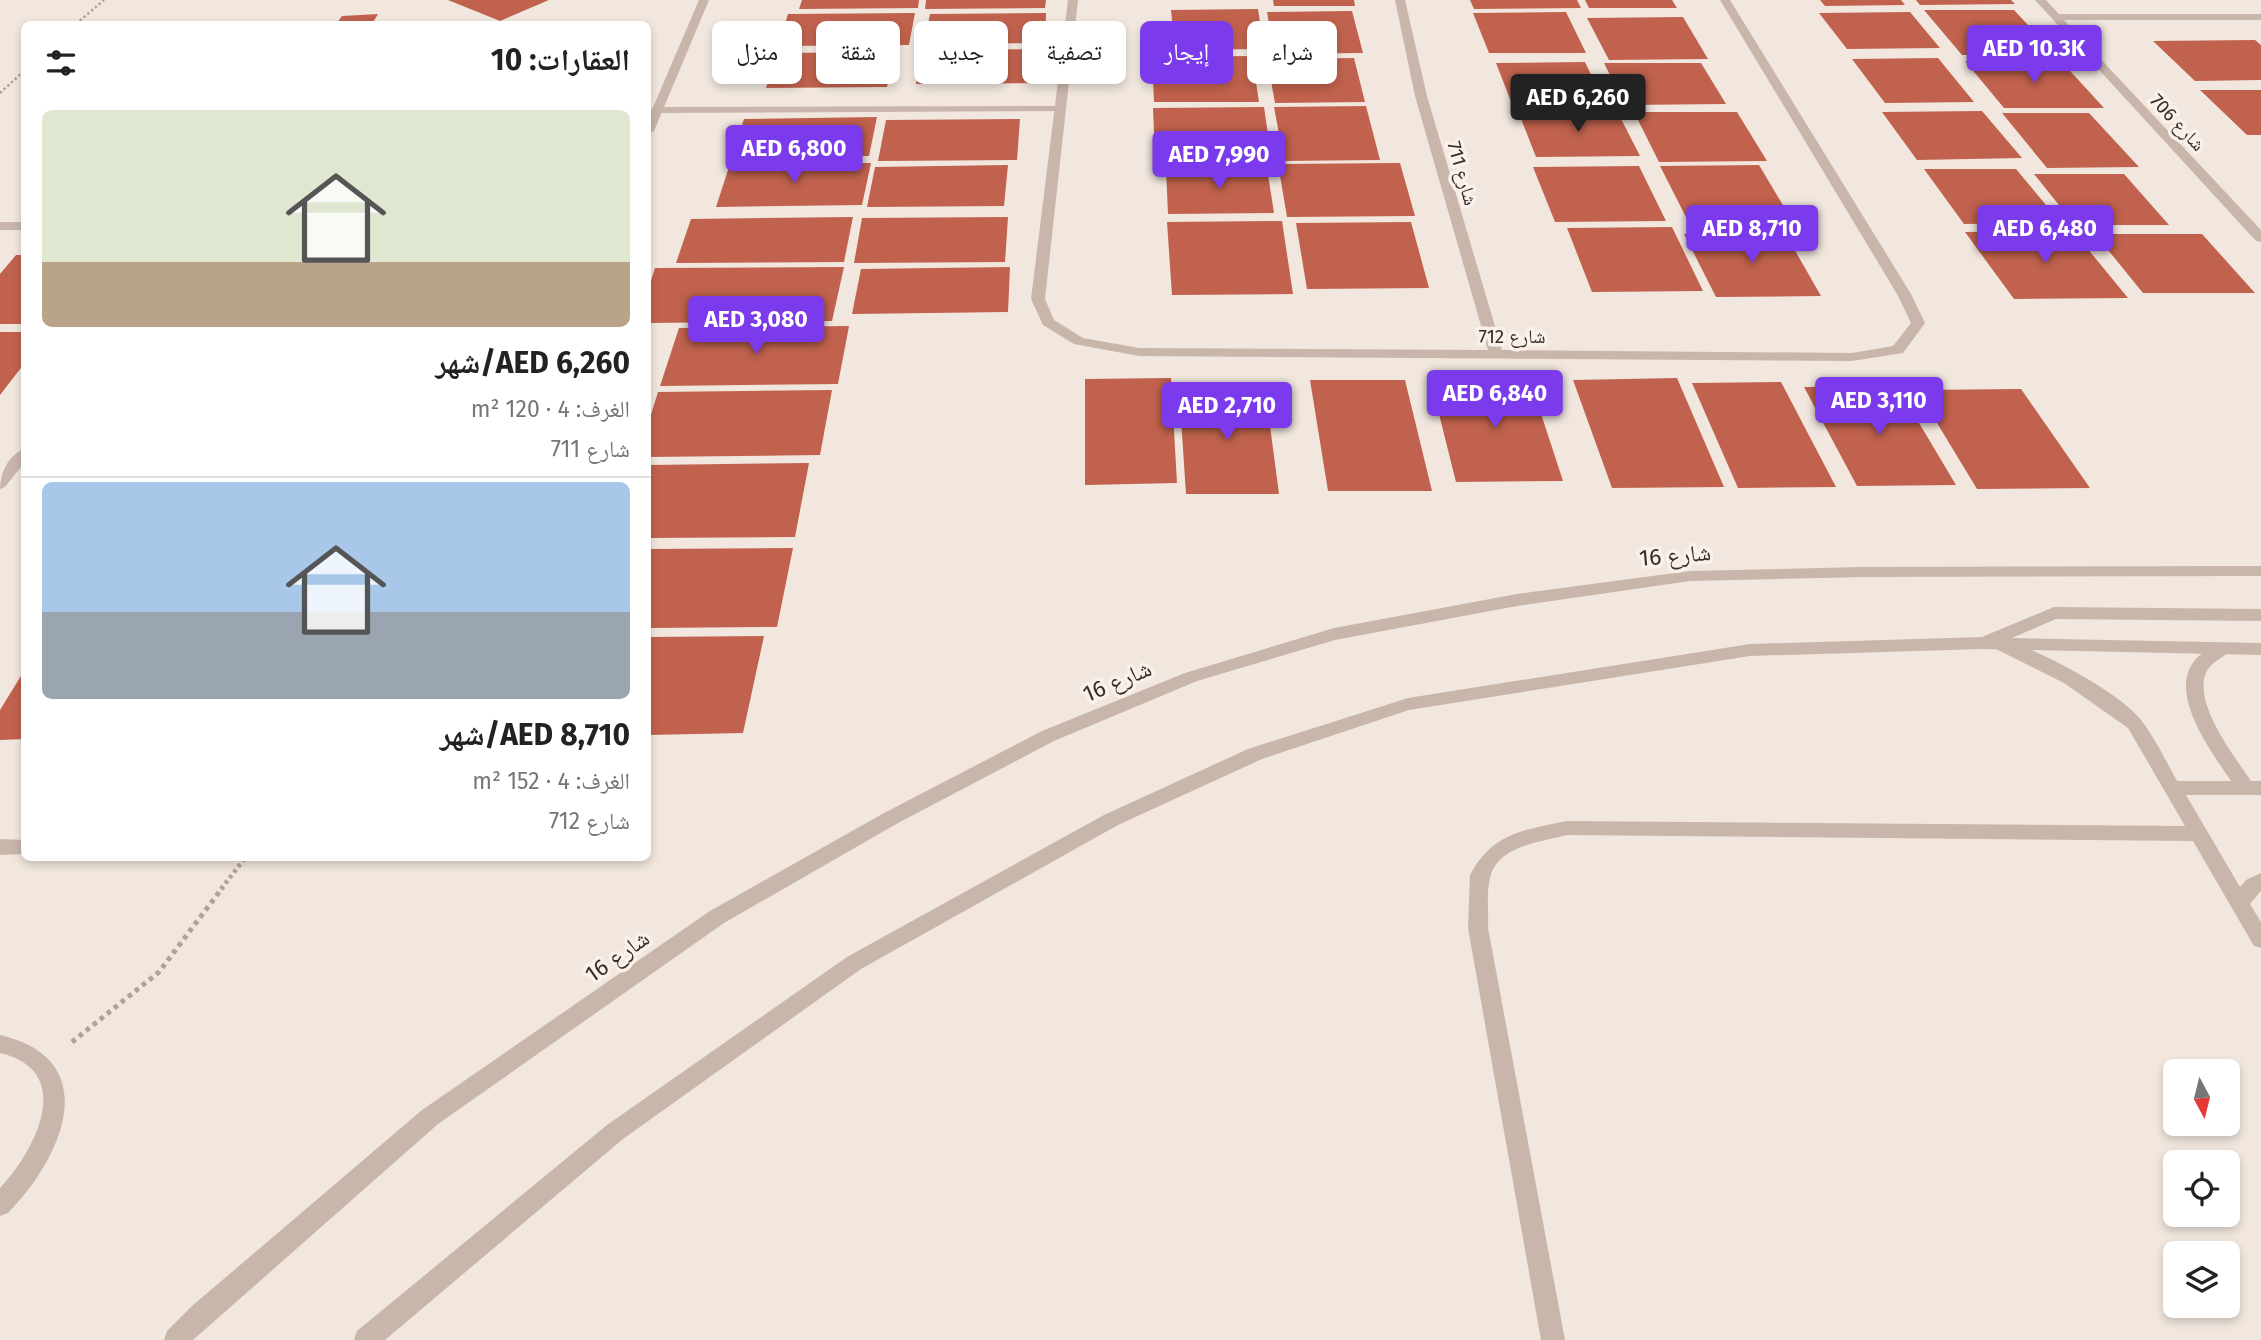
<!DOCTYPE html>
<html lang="ar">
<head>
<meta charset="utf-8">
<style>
	body { margin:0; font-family:"Fira Sans","Noto Naskh Arabic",sans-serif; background:#f2f2f2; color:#222; direction:rtl; height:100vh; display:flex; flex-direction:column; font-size:26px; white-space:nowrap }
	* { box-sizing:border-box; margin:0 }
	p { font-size:23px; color:#767676 }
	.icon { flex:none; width:38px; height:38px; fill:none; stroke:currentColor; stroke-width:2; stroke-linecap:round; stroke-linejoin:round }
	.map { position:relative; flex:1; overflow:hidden; direction:ltr }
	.panel { position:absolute; left:21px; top:21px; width:630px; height:840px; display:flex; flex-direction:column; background:#fff; border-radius:10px; box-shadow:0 4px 10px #0003; direction:rtl }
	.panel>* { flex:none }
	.banner { position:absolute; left:672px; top:21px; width:665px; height:63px; direction:rtl; display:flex; gap:14px }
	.needle { width:46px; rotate:173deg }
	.tools { position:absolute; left:2163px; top:1059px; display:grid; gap:14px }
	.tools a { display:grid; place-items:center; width:77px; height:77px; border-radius:10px; background:#fff; box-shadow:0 4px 10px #0003; font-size:35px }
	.price { position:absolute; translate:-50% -60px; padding:0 16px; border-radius:7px; background:#7c3aed; color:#fff; font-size:23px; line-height:46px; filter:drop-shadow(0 2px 4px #0008) }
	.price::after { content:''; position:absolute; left:50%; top:42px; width:21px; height:16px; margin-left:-10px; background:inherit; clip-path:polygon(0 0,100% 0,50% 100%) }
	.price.active { background:#222; color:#fff }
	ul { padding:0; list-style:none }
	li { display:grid; align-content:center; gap:14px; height:371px; padding:0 21px }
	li+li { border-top:2px solid #e0e0e0 }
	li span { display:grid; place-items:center; height:217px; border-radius:10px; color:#555 }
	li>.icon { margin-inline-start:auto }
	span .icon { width:126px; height:126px; fill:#fffc; stroke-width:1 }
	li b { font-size:30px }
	h2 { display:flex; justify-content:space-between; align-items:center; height:84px; padding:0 21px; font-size:30px }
	.tag { padding:0 24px; border-radius:10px; background:#fff; box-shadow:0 4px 10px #0003; font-size:24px; line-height:63px }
	.tag.active { background:#7c3aed; color:#fff }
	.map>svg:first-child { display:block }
	.building { fill:#c0624d }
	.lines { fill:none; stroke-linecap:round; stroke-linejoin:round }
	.path-far2 { stroke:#b5a094; stroke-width:2.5; stroke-dasharray:2.5 2.5; stroke-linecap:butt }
	.path-far1 { stroke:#b5a094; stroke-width:4.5; stroke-dasharray:3.5 3.5; stroke-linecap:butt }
	.path { stroke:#b5a094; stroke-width:5; stroke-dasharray:4.5 4.5; stroke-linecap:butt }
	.service { fill:#c9b6aa; fill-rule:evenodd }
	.minor { fill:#c9b6aa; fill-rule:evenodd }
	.tertiary { fill:#c9b6aa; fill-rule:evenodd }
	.labels { text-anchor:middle; stroke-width:7; stroke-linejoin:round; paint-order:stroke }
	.far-street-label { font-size:19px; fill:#372d29; stroke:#f9f1ea }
	.street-label { font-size:23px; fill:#372d29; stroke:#f9f1ea }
</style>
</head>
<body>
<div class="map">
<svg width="2261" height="1340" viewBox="0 0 2261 1340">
	<rect width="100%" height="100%" fill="#f1e7de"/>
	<path class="building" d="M448,0H549L500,21Z
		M802,0H919L918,8L799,9Z
		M926,0H1046L1045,8L925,9Z
		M1273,0H1354L1355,6H1274Z
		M1470,0H1577L1581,8L1474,9Z
		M1585,0H1672L1677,8H1589Z
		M1820,0H1901L1905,5L1825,6Z
		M1916,0H2011L2015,4L1920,5Z
		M1258,9L1264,49L1175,50L1171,10Z
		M1924,10H2014L2056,55H1962Z
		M1352,11L1363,53L1274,54L1267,12Z
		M1566,12L1586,53H1489L1473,13Z
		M1910,12L1940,48L1847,49L1819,13Z
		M915,13L909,45L778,46L788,14Z
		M1046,13L1045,43L924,44L930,14Z
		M378,14L372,24H336L342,16Z
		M1683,17L1708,59L1609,60L1587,18Z
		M2255,40L2261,45V80L2195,81L2153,41Z
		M1043,49L1041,83L916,84L922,50Z
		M894,52L887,87L766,88L777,53Z
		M1252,56L1259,102H1154L1152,57Z
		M1354,58L1365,102L1275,103L1267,59Z
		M1938,58L1974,102L1885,103L1852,59Z
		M1965,61H2061L2104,108H2004Z
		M1585,62L1605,104H1512L1496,63Z
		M1604,63H1701L1726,104L1625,105Z
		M2200,90H2261V135H2247Z
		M1366,106L1380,160L1284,161L1274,107Z
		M1264,107L1271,155L1155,156L1153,108Z
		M1518,111H1617L1640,156L1536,157Z
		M1982,111L2022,158L1917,160L1882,112Z
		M1634,112H1737L1767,161L1659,162Z
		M2002,113H2089L2139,167L2047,168Z
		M877,117L869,156L731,157L744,119Z
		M1020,119L1017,160L878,161L886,120Z
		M871,163L862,205L716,207L730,164Z
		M1400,163L1415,216L1287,217L1278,164Z
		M1008,165L1004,206L867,207L875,167Z
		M1759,165L1793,222L1689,223L1660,166Z
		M1639,166L1666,221L1555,222L1533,167Z
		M1267,168L1274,213L1168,214L1166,169Z
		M1924,169H2016L2061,223L1964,224Z
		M2034,174H2124L2169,225H2075Z
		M853,217L844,262L676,263L691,219Z
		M1008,217L1005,262L854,263L862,218Z
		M1282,221L1293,294L1172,295L1167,222Z
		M1411,222L1429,288L1307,289L1296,223Z
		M1672,227L1703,291L1592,292L1567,228Z
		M2073,231L2128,298L2014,299L1965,232Z
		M1785,233L1821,296L1716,297L1684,234Z
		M2095,234H2202L2255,293H2143Z
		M16,255H24V324H0V274Z
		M844,267L832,321L648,323V290L655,268Z
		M1010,267L1008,312L852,314L861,269Z
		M849,326L838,384L660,386L679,328Z
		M0,332H24V364L0,395Z
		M1529,377L1563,481L1456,482L1430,378Z
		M1171,378L1177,483L1085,485V379Z
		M1677,378L1724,487L1612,488L1573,380Z
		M1310,380H1405L1432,491H1328Z
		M1781,382L1836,487L1738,488L1692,383Z
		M1897,386L1956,485L1857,486L1804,387Z
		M1265,388L1279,494H1186L1179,389Z
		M2021,389L2090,488L1977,489L1917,390Z
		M832,390L820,455L648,457V424L658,392Z
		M809,463L795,537L648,538V465Z
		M793,548L777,627L648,628V549Z
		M764,636L743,733L648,735V637Z
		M24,671V739L0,740V710Z"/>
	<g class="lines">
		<path class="path-far2" d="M76,24L104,0
			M0,93L24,71"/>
		<path class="path-far1" d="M221,889L245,858"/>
		<path class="path" d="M72,1042L159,972L223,887"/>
		<path class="service" d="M1060,106L1064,107V111L656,113L650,110L656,107Z
			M2000,638C2035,648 2119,691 2141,720C2155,738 2166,761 2177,781H2231C2211,751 2162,687 2200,655C2209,648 2218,641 2229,644L2232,648C2226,657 2214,660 2208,669C2189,699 2235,757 2251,781H2261V795H2186L2240,887L2246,880L2261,873V891L2250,904L2261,922V948L2254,946L2193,841L1567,835C1540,842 1497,846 1490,878C1486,894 1489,913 1488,928L1565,1340H1541L1468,928L1470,875C1493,832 1524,830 1567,821L2185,826L2128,728L2064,683L1994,648L1991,644Z
			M0,1035C83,1054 76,1120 36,1179C28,1191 18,1202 8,1213L0,1216V1188C35,1151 77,1071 0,1053Z"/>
		<path class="minor" d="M699,0H709L654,131L648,134V119Z
			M1068,0H1078L1045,299L1054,320L1083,338L1139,348L1488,350L1415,96L1395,0H1405L1427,96L1502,350L1852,353L1893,346L1911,323L1897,294L1720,0H1730L1911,294L1925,323L1903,353L1852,361L1139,356L1074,344L1043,325L1031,299Z
			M2035,0H2046L2059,14H2261V20H2064L2261,230V242L2256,241Z
			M0,222H24V230H0Z
			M24,449V463L5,487L0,489C0,474 8,455 24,449Z
			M0,839L24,840V854L0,855Z"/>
		<path class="tertiary" d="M2261,566V576L1863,577L1690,581L1517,606L1335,640L1197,681L1054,741L898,823L724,923L438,1124L193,1340H164L167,1331L192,1306L422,1110L710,911L884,813L1042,731L1185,673L1334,628L1517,594L1690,571L1863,567Z
			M2054,607L2261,609V621L2056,619L2012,638L2261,643V655L1982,649L1750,656L1409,710L1262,759L1118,825L861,969L623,1139L385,1340H354L357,1331L607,1125L847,957L1104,815L1248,749L1408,698L1750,644L1982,637Z"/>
	</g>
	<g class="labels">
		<g class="far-street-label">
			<text transform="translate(2178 122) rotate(47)" y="7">شارع 706</text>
			<text transform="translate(1463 173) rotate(74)" y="7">شارع 711</text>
			<text x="1512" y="343">شارع 712</text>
		</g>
		<g class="street-label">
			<text transform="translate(1675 555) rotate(-5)" y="8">شارع 16</text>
			<text transform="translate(1117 681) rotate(-23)" y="8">شارع 16</text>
			<text transform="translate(617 956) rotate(-35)" y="8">شارع 16</text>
		</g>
	</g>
</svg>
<div class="tools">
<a><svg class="needle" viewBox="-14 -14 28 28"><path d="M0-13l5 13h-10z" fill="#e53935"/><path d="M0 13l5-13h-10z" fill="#767676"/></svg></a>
<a><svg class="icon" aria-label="locate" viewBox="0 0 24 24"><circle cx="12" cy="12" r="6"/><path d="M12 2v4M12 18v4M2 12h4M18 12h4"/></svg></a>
<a><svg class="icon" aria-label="layers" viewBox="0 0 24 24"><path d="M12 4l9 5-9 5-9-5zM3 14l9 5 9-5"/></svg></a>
</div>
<b class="price" style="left:2034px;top:85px">AED 10.3K</b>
<b class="price active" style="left:1578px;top:134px">AED 6,260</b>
<b class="price" style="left:794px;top:185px">AED 6,800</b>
<b class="price" style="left:1219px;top:191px">AED 7,990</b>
<b class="price" style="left:1752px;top:265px">AED 8,710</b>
<b class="price" style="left:2045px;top:265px">AED 6,480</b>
<b class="price" style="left:756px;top:356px">AED 3,080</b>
<b class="price" style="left:1495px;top:430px">AED 6,840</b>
<b class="price" style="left:1879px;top:437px">AED 3,110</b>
<b class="price" style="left:1227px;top:442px">AED 2,710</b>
<div class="banner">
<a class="tag">شراء</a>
<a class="tag active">إيجار</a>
<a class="tag">تصفية</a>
<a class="tag">جديد</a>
<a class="tag">شقة</a>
<a class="tag">منزل</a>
</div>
<section class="panel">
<h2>العقارات: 10<svg class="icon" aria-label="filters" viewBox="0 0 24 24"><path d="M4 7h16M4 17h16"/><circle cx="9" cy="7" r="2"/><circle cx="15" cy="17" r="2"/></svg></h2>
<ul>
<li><span style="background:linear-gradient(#dfe7d0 70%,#b9a48a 0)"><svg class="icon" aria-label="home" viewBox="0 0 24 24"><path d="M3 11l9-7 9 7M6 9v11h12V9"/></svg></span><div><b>AED 6,260/شهر</b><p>الغرف: 4 · 120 m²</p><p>شارع 711</p></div></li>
<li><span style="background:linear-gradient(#a9c7e8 60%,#9aa5b1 0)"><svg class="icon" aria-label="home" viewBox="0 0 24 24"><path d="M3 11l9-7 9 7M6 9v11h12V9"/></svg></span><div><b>AED 8,710/شهر</b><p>الغرف: 4 · 152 m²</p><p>شارع 712</p></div></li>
</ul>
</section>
</div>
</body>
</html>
